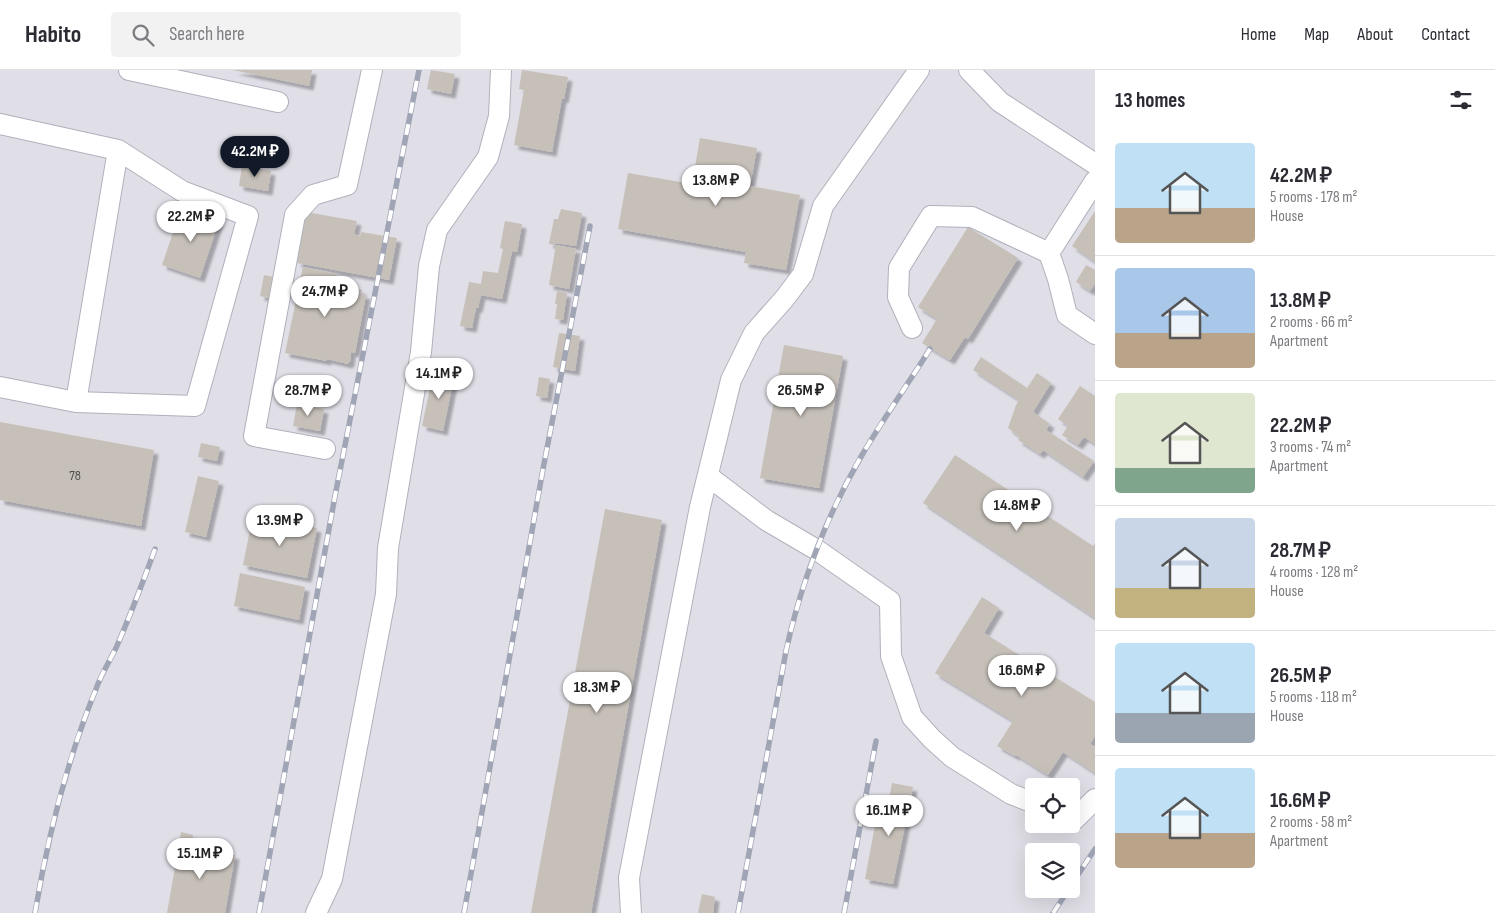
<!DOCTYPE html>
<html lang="en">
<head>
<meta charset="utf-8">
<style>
	body { margin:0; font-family:"Sofia Sans Condensed",sans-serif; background:#f2f2f3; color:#2b2b33; height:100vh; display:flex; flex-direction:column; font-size:19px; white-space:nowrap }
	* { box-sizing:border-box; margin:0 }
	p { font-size:16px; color:#7c7c81 }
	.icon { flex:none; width:28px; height:28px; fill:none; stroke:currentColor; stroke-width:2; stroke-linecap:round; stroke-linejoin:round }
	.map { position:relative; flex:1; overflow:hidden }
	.panel { display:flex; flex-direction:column; background:#fff; width:400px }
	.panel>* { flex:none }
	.controls { position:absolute; left:1025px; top:708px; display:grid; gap:10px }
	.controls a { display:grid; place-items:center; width:55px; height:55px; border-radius:5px; background:#fff; box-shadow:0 5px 20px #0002; font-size:25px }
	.price { position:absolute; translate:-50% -42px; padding:0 11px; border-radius:18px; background:#fff; color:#222; font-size:16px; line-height:32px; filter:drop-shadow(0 1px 2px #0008) }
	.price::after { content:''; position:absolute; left:50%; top:30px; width:15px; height:11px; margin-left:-8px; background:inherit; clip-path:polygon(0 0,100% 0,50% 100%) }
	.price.current { background:#111827; color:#fff }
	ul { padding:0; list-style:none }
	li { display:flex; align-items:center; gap:15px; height:125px; padding:0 20px }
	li+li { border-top:1px solid #e1e1e2 }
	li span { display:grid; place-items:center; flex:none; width:140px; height:100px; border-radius:5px; color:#555 }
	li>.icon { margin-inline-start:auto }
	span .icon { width:60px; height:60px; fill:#fffc; stroke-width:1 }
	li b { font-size:21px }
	h2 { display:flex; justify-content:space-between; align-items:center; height:60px; padding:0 20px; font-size:21px }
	header { display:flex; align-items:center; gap:30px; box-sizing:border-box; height:70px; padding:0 25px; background:#fff; border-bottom:1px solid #e1e1e2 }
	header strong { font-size:24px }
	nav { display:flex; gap:28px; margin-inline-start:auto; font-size:18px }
	.search { width:350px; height:45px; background:#f2f2f3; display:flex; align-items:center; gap:12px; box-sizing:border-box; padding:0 18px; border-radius:5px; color:#7c7c81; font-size:19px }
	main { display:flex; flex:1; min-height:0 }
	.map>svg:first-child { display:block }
	.industrial { fill:#e0dee6; fill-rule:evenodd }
	.building { fill:#c6c0b9; filter:url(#shadow) }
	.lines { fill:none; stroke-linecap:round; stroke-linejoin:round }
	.minor-casing { stroke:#aeb2bc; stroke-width:22 }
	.minor { stroke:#fff; stroke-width:20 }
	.rail-casing { stroke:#a0a5b6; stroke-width:5.5 }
	.rail { stroke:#fff; stroke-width:4; stroke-dasharray:11; stroke-linecap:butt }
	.labels { text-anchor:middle; stroke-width:4; stroke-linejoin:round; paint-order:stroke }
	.number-label { font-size:14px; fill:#52514f }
</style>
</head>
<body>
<header>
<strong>Habito</strong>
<div class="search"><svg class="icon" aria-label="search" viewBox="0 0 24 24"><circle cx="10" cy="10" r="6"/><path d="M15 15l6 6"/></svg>Search here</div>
<nav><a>Home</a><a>Map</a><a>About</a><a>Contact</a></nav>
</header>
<main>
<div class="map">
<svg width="1095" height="843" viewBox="0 0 1095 843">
	<defs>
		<filter id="shadow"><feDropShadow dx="4.5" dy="4.5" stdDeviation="1" flood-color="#0004"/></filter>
	</defs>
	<rect width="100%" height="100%" fill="#ede5de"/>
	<path class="industrial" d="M0,0H1095V843H0ZM1034,716H1071V754H1034ZM1034,781H1071V819H1034Z"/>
	<path class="building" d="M233,0H312L309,16Z
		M431,0L455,4L451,24L427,19Z
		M522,0L568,7L564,29L562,28L552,82L514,75L524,20L519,19Z
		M700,68L757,78L750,116L800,125L786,200L744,193L746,182L618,159L628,103L692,114Z
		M242,96L271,101L268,121L239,116Z
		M181,139L219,151L200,208L162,195Z
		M561,139L582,143L576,176L555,173V175L549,174L554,149H558Z
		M1095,141V192L1072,176Z
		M306,142L357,151L354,164L360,166L361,162L397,168L389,210L297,193Z
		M505,151L522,154L517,182L512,181L502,229L481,225L478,238H476L472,258L460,256L469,212L481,214L483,201L498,203L503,179L500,178Z
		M968,157L1018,188L968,269L965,267L950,290L922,273L937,249L918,237Z
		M556,175L576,179L569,219L549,215Z
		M1086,195L1095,200V213L1090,221L1076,212Z
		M303,197L337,204L335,214L362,220L361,224L366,225L355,283L351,282L350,292H349L348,294L327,289V291L285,283Z
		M264,205L274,207L270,228L260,226Z
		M557,221L567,223L563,250L555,249L557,234H555Z
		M559,263L580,266L575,301L553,297Z
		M784,275L843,286L819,418L760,408Z
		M981,287L1027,318L1037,303L1051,313L1033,342L1050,354L1046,360L1094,391L1083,407L1043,380L1040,384L1018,370L1020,367L1008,358L1016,335L1019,330L973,300Z
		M434,299L455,303L443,361L422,356Z
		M539,307L550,309L547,328L536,326Z
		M1080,316L1095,326V374L1084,367L1078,375L1062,365L1068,356L1058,349Z
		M297,334L324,339L320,361L293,356Z
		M0,352L154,380L141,456L0,430Z
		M201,373L220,377L217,391L198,387Z
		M955,385L1093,476L1095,473V548L923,433Z
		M198,406L219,411L206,467L185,462Z
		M605,439L662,450L591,843H531Z
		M253,445L317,458L307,508L243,495Z
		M240,503L305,517L299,550L234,536Z
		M982,527L999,538L984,563L1095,632V666L1090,674L1095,677V703L1063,682L1048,705L1016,685L1015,686L997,676L1013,651L935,603Z
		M892,713L913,717L893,814L865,809L876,750L885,751Z
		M181,762L193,765L191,777L235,785L225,843H167Z
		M702,824L715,827L713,843H698Z"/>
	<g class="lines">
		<defs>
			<path id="minor" d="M129,0L278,32
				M969,0L1000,32L1095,94
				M0,54L118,80L182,121L248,146L195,336L76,332
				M1095,111L1049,183L1058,209L1067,245L1095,264
				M912,258L898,227L899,198L931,146L972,147L1049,183
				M0,317L76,332L118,80
				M325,379L254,366L295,145L313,125L347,115L372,0
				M708,406L766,450L817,480L890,531L891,586L912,647L932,669L952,687L1011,724L1034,733
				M1071,748L1074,750L1095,729
				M316,843L332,809L386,524L388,478L421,282L429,196L437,160L488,87L499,46L501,0
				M631,843L629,808L700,437L731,310L754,263L785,228L803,204L823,136L919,0"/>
		</defs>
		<use href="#minor" class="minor-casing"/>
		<use href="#minor" class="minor"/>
		<defs>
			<path id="rail" d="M1071,815L1095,779
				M35,843C48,765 66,693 96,619C101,605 109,592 116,578C130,546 143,512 155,479
				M259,843L335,426L419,0
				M464,843L543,399L590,156
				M738,843L786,581C801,513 827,445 862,385C883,349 908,314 930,279
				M844,843L876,671
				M1053,843L1069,819"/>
		</defs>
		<use href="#rail" class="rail-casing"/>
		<use href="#rail" class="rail"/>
	</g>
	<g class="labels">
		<g class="number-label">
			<text x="75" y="410">78</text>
		</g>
	</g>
</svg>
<div class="controls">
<a><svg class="icon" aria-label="locate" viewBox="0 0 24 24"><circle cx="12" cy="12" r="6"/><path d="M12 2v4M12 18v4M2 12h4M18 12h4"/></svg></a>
<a><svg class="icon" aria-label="layers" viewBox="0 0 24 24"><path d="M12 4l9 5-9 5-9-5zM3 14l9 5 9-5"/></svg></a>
</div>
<b class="price current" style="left:255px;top:108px">42.2M ₽</b>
<b class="price" style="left:716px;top:137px">13.8M ₽</b>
<b class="price" style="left:191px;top:173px">22.2M ₽</b>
<b class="price" style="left:325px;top:248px">24.7M ₽</b>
<b class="price" style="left:439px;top:330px">14.1M ₽</b>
<b class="price" style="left:308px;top:347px">28.7M ₽</b>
<b class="price" style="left:801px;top:347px">26.5M ₽</b>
<b class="price" style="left:1017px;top:462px">14.8M ₽</b>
<b class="price" style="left:280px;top:477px">13.9M ₽</b>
<b class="price" style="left:1022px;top:627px">16.6M ₽</b>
<b class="price" style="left:597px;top:644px">18.3M ₽</b>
<b class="price" style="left:889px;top:767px">16.1M ₽</b>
<b class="price" style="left:200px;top:810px">15.1M ₽</b>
</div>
<section class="panel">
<h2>13 homes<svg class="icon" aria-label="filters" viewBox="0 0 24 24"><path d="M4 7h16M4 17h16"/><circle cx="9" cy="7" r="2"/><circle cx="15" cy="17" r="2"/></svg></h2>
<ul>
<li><span style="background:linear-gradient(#bfe0f5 65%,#b9a48a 0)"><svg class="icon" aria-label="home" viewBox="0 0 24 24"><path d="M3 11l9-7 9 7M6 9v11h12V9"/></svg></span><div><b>42.2M ₽</b><p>5 rooms · 178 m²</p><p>House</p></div></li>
<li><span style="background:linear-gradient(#a9c7e8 65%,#b9a48a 0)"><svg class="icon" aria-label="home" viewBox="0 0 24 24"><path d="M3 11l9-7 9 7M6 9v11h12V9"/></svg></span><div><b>13.8M ₽</b><p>2 rooms · 66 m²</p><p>Apartment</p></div></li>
<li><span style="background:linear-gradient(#dfe7d0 75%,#7fa58c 0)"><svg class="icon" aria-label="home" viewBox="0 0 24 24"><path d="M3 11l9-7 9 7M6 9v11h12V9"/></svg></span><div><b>22.2M ₽</b><p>3 rooms · 74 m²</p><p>Apartment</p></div></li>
<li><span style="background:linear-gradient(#c9d6e8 70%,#c2b280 0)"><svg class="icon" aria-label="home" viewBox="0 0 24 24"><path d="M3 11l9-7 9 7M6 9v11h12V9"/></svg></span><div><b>28.7M ₽</b><p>4 rooms · 128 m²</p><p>House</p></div></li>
<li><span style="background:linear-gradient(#bfe0f5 70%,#9aa5b1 0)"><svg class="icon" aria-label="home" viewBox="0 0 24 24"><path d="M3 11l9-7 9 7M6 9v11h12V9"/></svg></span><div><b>26.5M ₽</b><p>5 rooms · 118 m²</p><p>House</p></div></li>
<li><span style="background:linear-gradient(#bfe0f5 65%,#b9a48a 0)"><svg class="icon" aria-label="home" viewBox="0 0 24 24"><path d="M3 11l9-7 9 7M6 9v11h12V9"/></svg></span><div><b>16.6M ₽</b><p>2 rooms · 58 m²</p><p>Apartment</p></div></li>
</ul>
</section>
</main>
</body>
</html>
